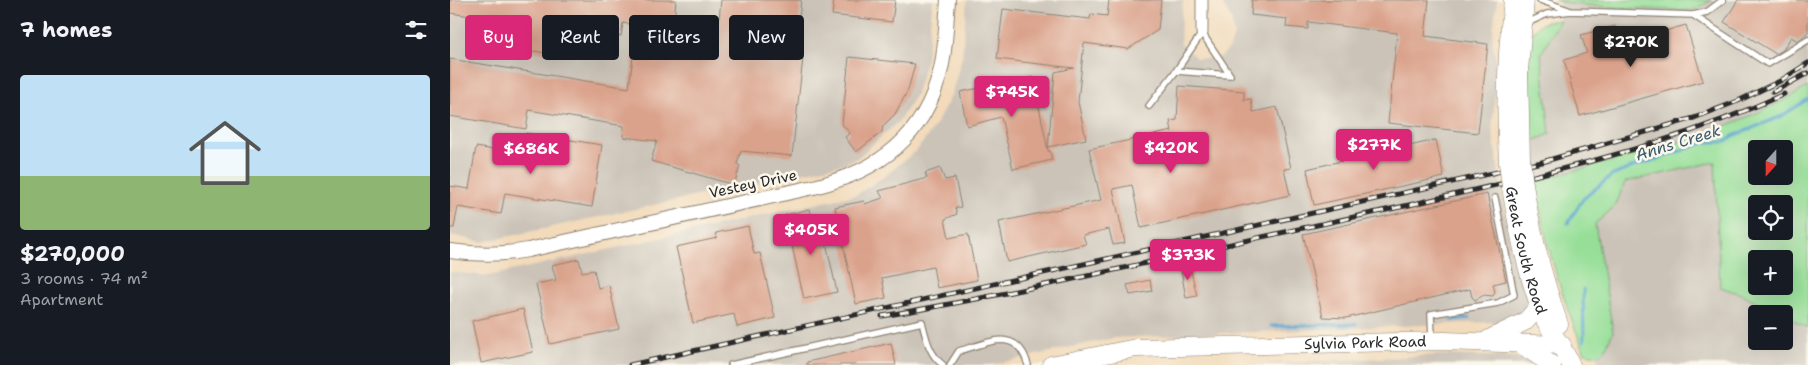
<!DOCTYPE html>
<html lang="en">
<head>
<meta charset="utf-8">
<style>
	body { margin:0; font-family:"Shantell Sans",sans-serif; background:#242831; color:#f1f3f6; height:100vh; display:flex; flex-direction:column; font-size:19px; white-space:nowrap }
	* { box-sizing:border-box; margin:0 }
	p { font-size:16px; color:#9ea1a6 }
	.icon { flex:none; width:28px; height:28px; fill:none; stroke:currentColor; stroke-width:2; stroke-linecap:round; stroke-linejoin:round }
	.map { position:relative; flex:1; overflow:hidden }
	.panel { display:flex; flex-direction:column; background:#171b24; width:450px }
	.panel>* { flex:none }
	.banner { position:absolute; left:15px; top:15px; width:475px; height:45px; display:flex; gap:10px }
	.needle { width:32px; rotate:201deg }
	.fabs { position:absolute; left:1298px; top:140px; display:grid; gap:10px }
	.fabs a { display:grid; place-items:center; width:45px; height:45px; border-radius:5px; background:#171b24; box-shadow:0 5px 20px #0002; font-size:25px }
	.price { position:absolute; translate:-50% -42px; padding:0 11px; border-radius:5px; background:#db2777; color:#fff; font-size:16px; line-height:32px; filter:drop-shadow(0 1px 2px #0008) }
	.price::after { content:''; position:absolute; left:50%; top:30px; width:15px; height:11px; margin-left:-8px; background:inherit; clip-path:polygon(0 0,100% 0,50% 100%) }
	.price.selected { background:#222; color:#fff }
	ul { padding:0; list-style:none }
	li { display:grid; align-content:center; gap:10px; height:265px; padding:0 20px }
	li span { display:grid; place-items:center; height:155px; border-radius:5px; color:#555 }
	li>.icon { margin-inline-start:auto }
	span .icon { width:90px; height:90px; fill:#fffc; stroke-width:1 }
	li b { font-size:21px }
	h2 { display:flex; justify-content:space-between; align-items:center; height:60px; padding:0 20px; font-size:21px }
	.chip { padding:0 18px; border-radius:5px; background:#171b24; box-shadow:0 5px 20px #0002; font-size:18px; line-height:45px }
	.chip.selected { background:#db2777; color:#fff }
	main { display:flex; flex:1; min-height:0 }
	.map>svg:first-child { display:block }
	.industrial { fill:#cbc3b8 }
	.green { fill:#97df99; stroke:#618562; fill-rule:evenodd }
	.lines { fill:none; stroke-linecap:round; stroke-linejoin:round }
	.stream { stroke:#55a2ce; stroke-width:3 }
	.building { fill:#daa28b }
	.service-casing { stroke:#8e8272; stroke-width:8 }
	.minor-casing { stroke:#8e8272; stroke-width:13 }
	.tertiary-casing { stroke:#8e8272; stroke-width:16 }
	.primary-casing { stroke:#8e8272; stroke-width:19 }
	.service { stroke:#fff; stroke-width:5.5 }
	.minor { stroke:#fff; stroke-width:11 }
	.tertiary { stroke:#fff; stroke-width:14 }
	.primary { stroke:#fff; stroke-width:18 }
	.rail-casing { stroke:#2b2b2b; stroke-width:5 }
	.rail { stroke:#fbf7ec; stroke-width:3; stroke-dasharray:9; stroke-linecap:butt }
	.primary-bridge-casing { stroke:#8e8272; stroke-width:19; stroke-linecap:butt }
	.primary-bridge { stroke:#fff; stroke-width:18 }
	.labels { text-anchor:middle; stroke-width:5; stroke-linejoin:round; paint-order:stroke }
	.street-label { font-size:15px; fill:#2b2b2b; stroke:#fbf7ec }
	.water-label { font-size:16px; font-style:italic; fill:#3c5b6c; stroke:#fbf7ec }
</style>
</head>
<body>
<main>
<section class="panel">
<h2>7 homes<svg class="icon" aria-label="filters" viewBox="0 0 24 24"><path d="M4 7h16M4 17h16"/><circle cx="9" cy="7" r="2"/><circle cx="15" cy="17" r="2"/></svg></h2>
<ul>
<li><span style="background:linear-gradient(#bfe0f5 65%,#8fb573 0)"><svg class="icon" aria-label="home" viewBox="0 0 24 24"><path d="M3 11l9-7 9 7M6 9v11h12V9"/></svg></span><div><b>$270,000</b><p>3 rooms · 74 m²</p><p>Apartment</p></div></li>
</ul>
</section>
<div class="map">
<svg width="1358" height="365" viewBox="0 0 1358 365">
	<rect width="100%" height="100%" fill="#fbf7ec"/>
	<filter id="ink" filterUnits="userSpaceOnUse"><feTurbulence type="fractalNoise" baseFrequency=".02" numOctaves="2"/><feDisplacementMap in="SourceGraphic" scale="10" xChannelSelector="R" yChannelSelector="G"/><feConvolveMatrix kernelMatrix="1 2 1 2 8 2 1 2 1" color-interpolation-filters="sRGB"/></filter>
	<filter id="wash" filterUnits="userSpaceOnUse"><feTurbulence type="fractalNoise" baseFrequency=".0096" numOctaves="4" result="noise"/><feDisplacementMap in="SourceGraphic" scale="20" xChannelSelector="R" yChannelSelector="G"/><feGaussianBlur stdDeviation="1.12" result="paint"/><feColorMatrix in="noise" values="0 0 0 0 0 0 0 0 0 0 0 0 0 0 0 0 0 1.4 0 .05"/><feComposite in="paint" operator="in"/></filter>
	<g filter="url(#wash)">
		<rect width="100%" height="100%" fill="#f2daba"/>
		<path class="industrial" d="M0,0H483L476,59L465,96L448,122L407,158L393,164L32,242L0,235Z
			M517,0H733L730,32L731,44L746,58L758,59L771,57L780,47L784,36L782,20L770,0H1047L1042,40L1047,65L1042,131L1061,247L1078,300L1075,310L1066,317L1044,322L663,338L541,365H0V272L38,276L406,195L435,176L468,149L485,126L501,96L512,57Z
			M1262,0H1358V87L1308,113L1272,128L1213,147L1085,181L1080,142L1100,134L1091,54L1110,20L1109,3L1243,10Z
			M1266,161L1270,287L1294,295L1331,314H1306V341H1334V315L1358,328V365H1150L1146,355L1154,351L1163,332L1145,224L1166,205L1174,182Z
			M989,355L1066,357L1083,361L1088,365H794Z"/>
		<path class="green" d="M1104,0H1262C1256,3 1248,9 1241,10C1226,11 1111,6 1104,0Z
			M1110,20L1091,54L1100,134L1080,142C1078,120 1074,46 1085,29C1091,21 1101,21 1110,20Z
			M1358,87V328L1294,295L1270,287L1265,162L1175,182L1166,205L1145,224L1163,332L1154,351L1146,355L1135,353C1111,297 1094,241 1085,181C1178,156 1274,136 1358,87ZM1306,149H1334V176H1306ZM1306,204H1334V231H1306ZM1306,259H1334V286H1306Z"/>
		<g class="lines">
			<path class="stream" d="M1118,223L1133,199L1161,176L1183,167L1257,142H1275L1283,136L1332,116L1358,99
				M1133,289L1134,341
				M1002,320L1019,318
				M821,326L906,324"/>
		</g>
		<g id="blocks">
			<path class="building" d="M0,0H226L223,31L173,23L171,36L135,31L134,36L99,31L96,53L25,42L28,17L0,13Z
				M271,0H351L345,57L353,58L342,156L291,151L287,164L290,166L284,185L201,161L207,141L173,137L174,126L79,110L76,129L0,116V59L179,88L185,40L266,49Z
				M384,0H445L442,22L382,15Z
				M659,0H711L708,30L678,49L634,43L628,102L636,139L598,147L605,72L624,68L547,59L553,9L640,19L641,14L657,16Z
				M802,0H979L975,36L1038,44L1028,133L938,123L947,33L858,22V29L836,27L837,19L801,15Z
				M1288,0H1358V32L1348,41L1341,37L1333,50L1326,54L1274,22Z
				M1236,25L1253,81L1130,116L1114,60L1137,53L1131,35L1165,26L1170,44Z
				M399,57L465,64L458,90L445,114L433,126L432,132L406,152L395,137L400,133L392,124Z
				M583,77L598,151H600L602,160L563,169L551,117L517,126L510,92Z
				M729,86L794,91V100L801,99L803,112L827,107L841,168L834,169L840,195L691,228L682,185L663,189L675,243L663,245L659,229L633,235L636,244L557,262L549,222L651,200L639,149L722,131L720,121L727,120Z
				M76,133L152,145L142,207L55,193L51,214L8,207L4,228H0V186L19,189L26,147L73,155Z
				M912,140L915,156L986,140L994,177L864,205L857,169L892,161L889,146Z
				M490,168L495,180L505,178L511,207L505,208L507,214L495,219L499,238L518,234L527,280L487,288L483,267L432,278L436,298L406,304L385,207L414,201L415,204L433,198L429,191L477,178L475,173Z
				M1037,194L1056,281L1043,284L1045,292L1043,296L1034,295L1025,300L1022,297L1020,289L896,318L873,317L853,234Z
				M360,209L365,231L373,229L387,292L354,299L335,215Z
				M298,226L304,254L310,253L325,318L287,327L284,314L243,323L226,247L267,238L266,233Z
				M129,259L132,272L144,270L148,288L159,285L169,329L100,344L86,284L106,280L102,265Z
				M739,263L747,296L736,298L730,265Z
				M700,280L702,291L680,295L677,285Z
				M73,309L83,352L31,363L22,321Z
				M441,343L446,365H357V362Z"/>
		</g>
	</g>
	<g filter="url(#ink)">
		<use href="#blocks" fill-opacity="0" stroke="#8e8272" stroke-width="1"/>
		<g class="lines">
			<defs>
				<path id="service" d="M1121,11L1243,15L1257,12L1273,0
					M1243,15L1318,64L1358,40
					M1077,23L1097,14L1121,11L1090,0
					M752,33L780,75L726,71Z
					M699,106L726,71
					M982,339L981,314L1048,303L1064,295L1045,198
					M281,365L472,322C476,338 479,354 493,365
					M500,365L509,351C538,343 567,326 578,365"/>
				<path id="minor" d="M752,0V33"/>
				<path id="tertiary" d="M0,251C27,255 51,255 78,250L364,187C429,171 475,137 491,69C496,47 496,22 498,0"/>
				<g id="primary">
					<path d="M1071,160L1069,71L1075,0"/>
					<path d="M1058,163C1055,108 1056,54 1063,0"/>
					<path d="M1074,184C1081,232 1093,278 1109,324"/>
					<path id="s1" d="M1061,187C1068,231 1077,276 1094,318C1101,333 1114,348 1121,365"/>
					<path d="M1039,339L1076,321L1090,305"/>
					<path d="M1069,343L1102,365"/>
					<path id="s2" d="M601,365L686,348L994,341L1112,345"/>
				</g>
			</defs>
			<use href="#service" class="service-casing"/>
			<use href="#minor" class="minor-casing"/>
			<use href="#tertiary" class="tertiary-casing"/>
			<use href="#primary" class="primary-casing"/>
			<use href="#service" class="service"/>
			<use href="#minor" class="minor"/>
			<use href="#tertiary" class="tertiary"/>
			<use href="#primary" class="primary"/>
			<defs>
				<path id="rail" d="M1323,92L1358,73
					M432,316C571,293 707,260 844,230C920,214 996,197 1072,179C1161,157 1249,133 1334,94
					M180,365L1092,162L1244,118L1288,101L1330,81L1358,63"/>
			</defs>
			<use href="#rail" class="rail-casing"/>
			<use href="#rail" class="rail"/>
			<defs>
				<path id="primary-bridge" d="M1071,160L1074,184
					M1058,163L1061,187"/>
			</defs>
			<use href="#primary-bridge" class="primary-bridge-casing"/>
			<use href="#primary-bridge" class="primary-bridge"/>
		</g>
	</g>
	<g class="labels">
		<g class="street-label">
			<text transform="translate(303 184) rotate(-12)" y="5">Vestey Drive</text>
			<text dy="5" stroke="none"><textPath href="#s1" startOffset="65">Great South Road</textPath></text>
			<text dy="5" stroke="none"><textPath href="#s2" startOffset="316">Sylvia Park Road</textPath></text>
		</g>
		<g class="water-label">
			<text transform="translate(1228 142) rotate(-17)" y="6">Anns Creek</text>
		</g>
	</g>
</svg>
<div class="fabs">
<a><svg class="needle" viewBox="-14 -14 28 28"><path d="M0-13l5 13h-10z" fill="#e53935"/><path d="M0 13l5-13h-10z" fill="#9ea1a6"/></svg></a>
<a><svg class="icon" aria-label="locate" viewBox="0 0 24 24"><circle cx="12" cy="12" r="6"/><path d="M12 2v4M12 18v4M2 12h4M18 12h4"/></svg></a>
<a>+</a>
<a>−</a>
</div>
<b class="price selected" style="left:1181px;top:68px">$270K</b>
<b class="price" style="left:562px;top:118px">$745K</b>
<b class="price" style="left:924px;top:171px">$277K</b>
<b class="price" style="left:721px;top:174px">$420K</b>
<b class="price" style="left:81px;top:175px">$686K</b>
<b class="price" style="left:361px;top:256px">$405K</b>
<b class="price" style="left:738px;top:281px">$373K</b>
<div class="banner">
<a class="chip selected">Buy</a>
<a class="chip">Rent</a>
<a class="chip">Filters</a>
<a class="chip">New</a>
</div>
</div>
</main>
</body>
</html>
